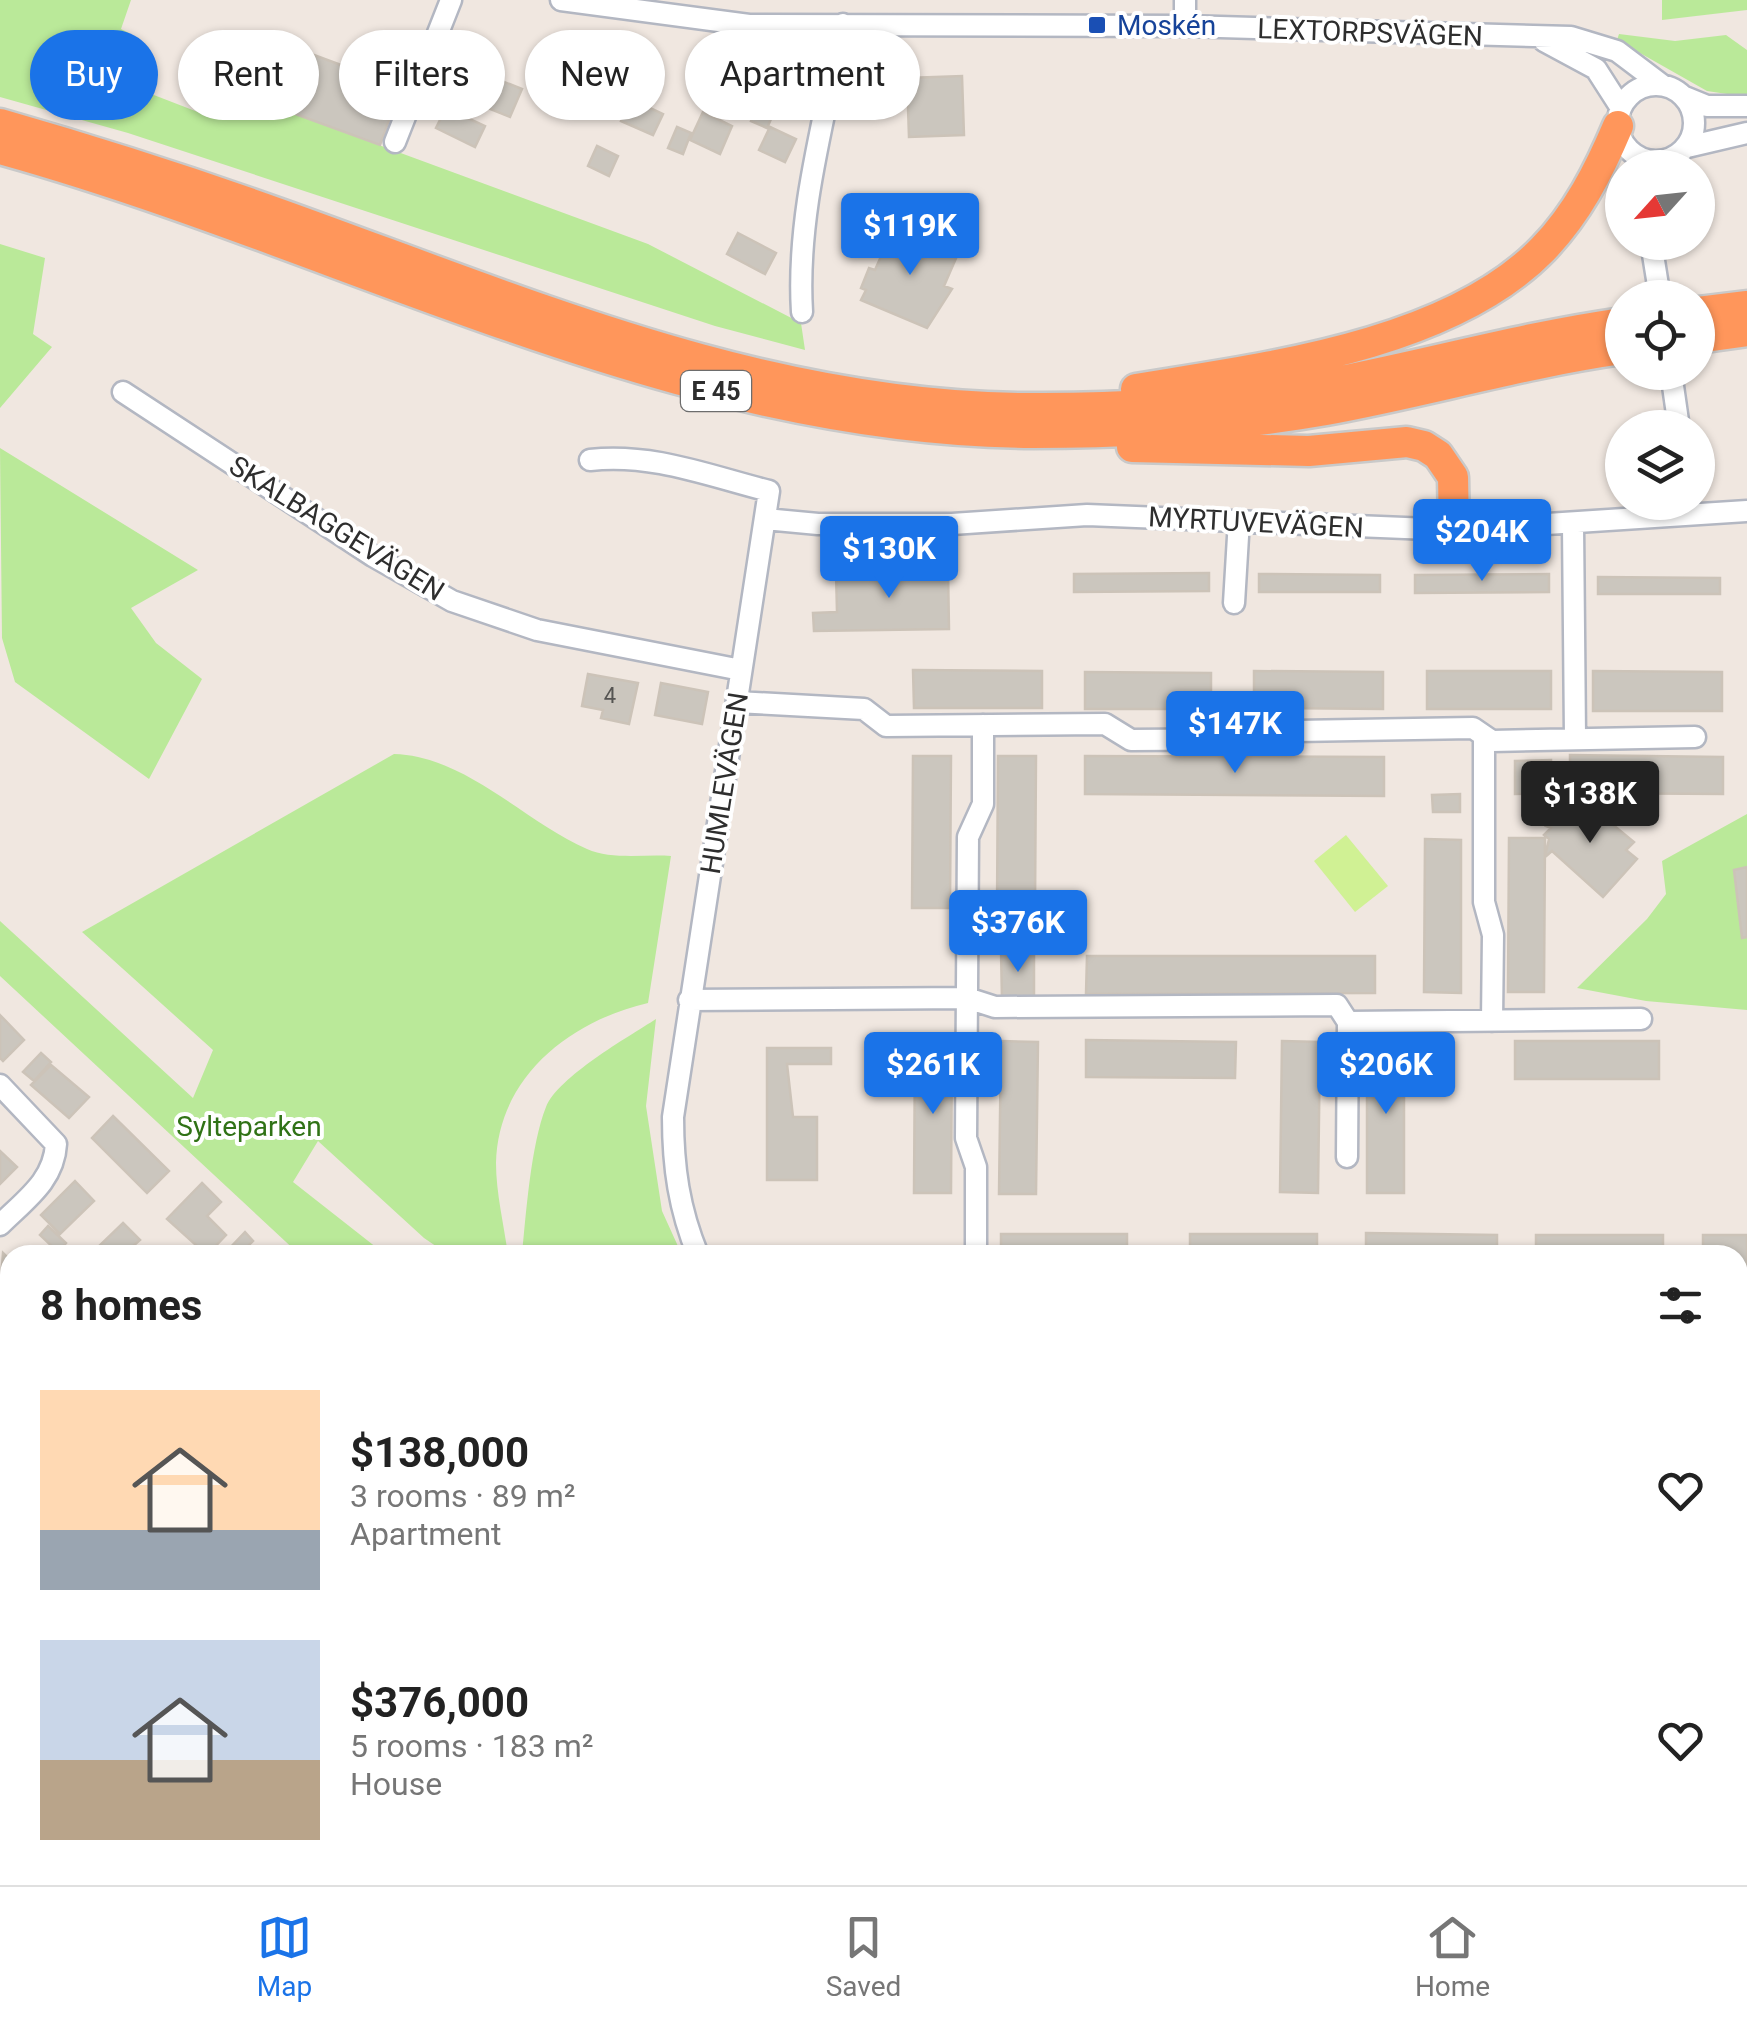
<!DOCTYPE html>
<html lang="en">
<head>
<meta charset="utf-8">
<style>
	body { margin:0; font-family:Roboto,sans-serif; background:#f6f6f6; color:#222; height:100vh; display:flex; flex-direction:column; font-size:38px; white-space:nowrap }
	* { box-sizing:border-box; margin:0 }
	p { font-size:32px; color:#767676 }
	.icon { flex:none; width:55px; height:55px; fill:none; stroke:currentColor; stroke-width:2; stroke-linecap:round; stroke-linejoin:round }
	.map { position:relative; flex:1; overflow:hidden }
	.panel { position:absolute; left:0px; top:1245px; width:1748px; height:640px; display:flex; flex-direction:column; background:#fff; border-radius:30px 30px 0 0; box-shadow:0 2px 8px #0004 }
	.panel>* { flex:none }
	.guide { position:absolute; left:30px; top:30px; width:1000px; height:90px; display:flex; gap:20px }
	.needle { width:65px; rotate:243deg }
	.fabs { position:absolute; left:1605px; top:150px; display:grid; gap:20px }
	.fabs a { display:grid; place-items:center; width:110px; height:110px; border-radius:50%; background:#fff; box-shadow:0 2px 8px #0004; font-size:50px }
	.price { position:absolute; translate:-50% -85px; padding:0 22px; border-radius:10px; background:#1a73e8; color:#fff; font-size:32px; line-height:65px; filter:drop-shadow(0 2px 5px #0008) }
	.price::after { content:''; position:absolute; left:50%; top:60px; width:30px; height:22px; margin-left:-15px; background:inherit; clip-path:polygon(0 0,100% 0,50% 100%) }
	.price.selected { background:#222; color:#fff }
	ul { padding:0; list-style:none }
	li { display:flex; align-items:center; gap:30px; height:250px; padding:0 40px }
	li span { display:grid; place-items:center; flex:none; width:280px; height:200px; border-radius:0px; color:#555 }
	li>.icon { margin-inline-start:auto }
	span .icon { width:120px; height:120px; fill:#fffc; stroke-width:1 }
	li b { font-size:42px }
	h2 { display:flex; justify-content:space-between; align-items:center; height:120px; padding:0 40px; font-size:42px }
	.tag { padding:0 35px; border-radius:45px; background:#fff; box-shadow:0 2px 8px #0004; font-size:35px; line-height:90px }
	.tag.selected { background:#1a73e8; color:#fff }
	.dock { display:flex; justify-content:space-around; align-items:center; height:140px; border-top:2px solid #e0e0e0; background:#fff; font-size:28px; color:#767676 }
	.dock a { display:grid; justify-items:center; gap:5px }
	.dock .selected { color:#1a73e8 }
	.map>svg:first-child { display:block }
	.green { fill:#bae999 }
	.pitch { fill:#d0f194 }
	.building { fill:#cbc6be; stroke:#ccc3b8; stroke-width:2.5 }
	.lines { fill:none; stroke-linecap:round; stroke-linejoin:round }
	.minor-casing { stroke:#b3b7c2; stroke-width:25 }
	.highway-casing { stroke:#c9c9c9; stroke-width:35 }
	.minor { stroke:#fff; stroke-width:20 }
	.highway { stroke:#ff965b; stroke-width:30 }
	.transit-dot { fill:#1a4fb4; stroke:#fff; stroke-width:4 }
	.labels { text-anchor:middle; stroke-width:8; stroke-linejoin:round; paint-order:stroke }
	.number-label { font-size:22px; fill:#555452 }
	.shield { fill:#fff; stroke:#6d6d6d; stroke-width:2.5 }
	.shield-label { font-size:25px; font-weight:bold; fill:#2e2e2e }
	.transit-label { font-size:28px; fill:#164399; stroke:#fff; text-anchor:start }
	.street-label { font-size:28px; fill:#2e2e2e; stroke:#fff }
	.park-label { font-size:28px; fill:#307216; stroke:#fff }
</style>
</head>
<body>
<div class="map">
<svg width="1747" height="1885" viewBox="0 0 1747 1885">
	<rect width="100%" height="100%" fill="#f0e7e0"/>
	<path class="green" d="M0,0H131L121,29L129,33L115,80L203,114L209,100L233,107L238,93L648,244L801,323L805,350L715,326L128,133L0,97Z
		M1662,0H1747V10L1662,20Z
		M1619,34L1675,41L1726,35L1747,50V97L1707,91L1617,40Z
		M0,244L45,258L33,334L52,347L0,408Z
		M0,448L198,570L131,608L156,643L202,679L149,779L15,682L2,638Z
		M394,754C466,756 523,821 587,849C611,860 645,854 671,856L648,1003C570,1021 498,1077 496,1163C496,1193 504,1225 508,1255H449L424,1238L318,1141L293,1182L386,1255H300L0,976V921L193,1098L213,1050L82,932Z
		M1747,814V1010L1646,1001L1577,988L1647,919L1666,894L1662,861Z
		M656,1019L646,1106L662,1211L682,1255H522C526,1214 531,1144 546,1107C558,1077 628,1037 656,1019Z
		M0,1403L10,1413V1653L0,1667Z
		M1747,1759V1885H621L626,1875H1738V1776Z
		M0,1820L10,1825V1875H122L144,1885H0Z"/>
	<path class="pitch" d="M1346,835L1388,886L1355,912L1314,861Z"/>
	<path class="building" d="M260,35L387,82L381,99L395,104L380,145L238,93Z
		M479,72L522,89L510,117L468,100Z
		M962,76L964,135L909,137L907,78Z
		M563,80L591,93L582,114L553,101Z
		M631,99L663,114L653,135L621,121Z
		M759,103L775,110L767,128L751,121Z
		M446,108L485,126L475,147L436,128Z
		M703,112L732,126L720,154L690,140Z
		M677,127L691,133L683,154L668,148Z
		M770,127L796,139L785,162L759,150Z
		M597,146L618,156L609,176L588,166Z
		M894,227L937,241L935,247L957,256L944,286L952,289L927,328L861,300L866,290L861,288L869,268L875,270Z
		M738,233L776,253L765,274L727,254Z
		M948,569L949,629L814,631L813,613L837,612L836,572Z
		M1209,573V591L1074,592V574Z
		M1259,574L1380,575V592H1259Z
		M1549,574V592L1415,593V575Z
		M1598,577L1720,578V594H1598Z
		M913,670L1042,671V708H914Z
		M1254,671L1383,672V709L1254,708Z
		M1427,671H1551V709H1427Z
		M1593,671L1722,672V711H1593Z
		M1085,672L1211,673V709H1085Z
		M588,674L638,683L629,724L601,718L603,710L582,706Z
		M661,683L708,692L702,724L655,715Z
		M1570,755L1723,757V794L1570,793Z
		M913,756H951L950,908H912Z
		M998,756H1036L1035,909H997Z
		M1085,756L1384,757V796L1085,794Z
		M1551,760L1552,793L1515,794V761Z
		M1575,793H1584V801L1634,842L1626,850L1637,859L1603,897L1552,851L1545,857L1549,839L1544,835L1551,828L1546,826L1557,814L1562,817L1567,811L1571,815Z
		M1460,794V812H1433L1432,795Z
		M1509,838H1545L1544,992H1508Z
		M1425,839L1461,840V993L1424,992Z
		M1747,867V937L1742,938L1734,870Z
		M1001,950H1034V1001H1002Z
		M1087,956H1375V993L1086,994Z
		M0,1015L24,1040L3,1061L0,1058Z
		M1086,1040L1236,1042L1235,1078L1086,1077Z
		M915,1041H952L951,1193H914Z
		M1001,1041L1038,1042L1036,1194H999Z
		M1282,1041L1320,1042L1318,1193L1280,1192Z
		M1515,1041H1659V1079H1515Z
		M1367,1042H1404V1193H1367Z
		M767,1048H831V1064H787L793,1117H817V1180H767Z
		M41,1053L51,1062L34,1081L23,1072Z
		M51,1065L89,1097L69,1118L31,1085Z
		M113,1116L169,1171L147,1193L92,1138Z
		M0,1151L17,1167L0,1184Z
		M75,1181L94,1201L60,1234L41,1215Z
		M202,1183L221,1202L207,1216L226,1235L207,1255L167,1219Z
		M123,1223L140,1240L132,1247L140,1255H103L97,1248Z
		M48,1226L66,1243L58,1252L40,1235Z
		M245,1232L253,1241L239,1255H233L228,1250Z
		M1366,1233L1497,1235V1255H1366Z
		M1001,1234H1127V1255H1001Z
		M1190,1234H1317V1255H1190Z
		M1536,1235H1663V1255H1536Z
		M1703,1235H1747V1273H1738V1255H1703Z
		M3,1253L10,1260V1303L0,1293Z
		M1738,1320H1747V1358H1738Z
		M228,1875H259L255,1885H237L226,1880Z
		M310,1875H332L356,1885H306Z
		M529,1875H564L560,1885H525Z"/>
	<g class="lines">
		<defs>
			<path id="minor" d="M561,0L749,25L1185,26L1571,37L1617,51L1662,85
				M1185,0V26
				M1544,41L1596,69L1621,108
				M1618 123a38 38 0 1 1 76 0a38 38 0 1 1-76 0Z
				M1685,97L1707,106H1747
				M395,142L451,0
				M1687,147L1747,133
				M1651,242L1660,298
				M802,312C796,215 825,118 843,24
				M1671,372L1679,428
				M123,392L373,556L452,601L537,630L741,670
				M590,460C653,453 709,476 769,491L673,1117C673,1167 679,1209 698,1255
				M765,519L818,524H952L1087,515L1454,530L1747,511
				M1573,525L1575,737
				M1234,603L1239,520
				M737,702L864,709L886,726L1105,724L1131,740L1275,739L1296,731L1473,728L1492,741L1695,737
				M1484,736V902L1493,935L1492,1021
				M689,1000L967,998L995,1007L1337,1005L1348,1022L1641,1019
				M0,1085L56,1144C54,1181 25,1200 0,1225
				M1347,1157L1348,1022
				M976,1255V1167L966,1138L968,837L983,804V725
				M1738,1300H1747
				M0,1375L10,1385
				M397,1875L422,1885
				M498,1885L503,1875"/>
			<path id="highway" d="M0,124C94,151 188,181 280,214C523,301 761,406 1025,408C1126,409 1227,402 1326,384C1425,365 1523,337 1622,323
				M0,149C343,244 669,431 1033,433C1131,433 1229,427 1326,410C1425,392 1523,363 1622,349
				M1698,312L1747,306
				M1698,338L1747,331
				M1136,389C1263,368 1449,346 1543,249C1577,214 1599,171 1618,126
				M1132,447L1309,451L1407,442L1424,446L1438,455L1453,477L1454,530"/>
		</defs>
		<use href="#minor" class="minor-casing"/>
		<use href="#highway" class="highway-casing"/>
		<use href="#minor" class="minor"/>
		<use href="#highway" class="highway"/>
	</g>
	<rect class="transit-dot" x="1087" y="15" width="20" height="20" rx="5"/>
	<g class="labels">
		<g class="number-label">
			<text x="610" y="703">4</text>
		</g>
		<rect class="shield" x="681" y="371" width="70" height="40" rx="8"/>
		<g class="shield-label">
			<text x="716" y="400">E 45</text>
		</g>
		<g class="transit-label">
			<text x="1117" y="35">Moskén</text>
		</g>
		<g class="street-label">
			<text transform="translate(1370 32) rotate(2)" y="10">LEXTORPSVÄGEN</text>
			<text transform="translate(1256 522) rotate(3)" y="10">MYRTUVEVÄGEN</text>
			<text transform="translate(337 528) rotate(32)" y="10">SKALBAGGEVÄGEN</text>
			<text transform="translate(724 783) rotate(-81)" y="10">HUMLEVÄGEN</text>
		</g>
		<g class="park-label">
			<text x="249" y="1136">Sylteparken</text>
		</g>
	</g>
</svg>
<div class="fabs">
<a><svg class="needle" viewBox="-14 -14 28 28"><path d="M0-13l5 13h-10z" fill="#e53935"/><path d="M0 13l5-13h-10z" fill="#767676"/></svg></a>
<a><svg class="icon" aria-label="locate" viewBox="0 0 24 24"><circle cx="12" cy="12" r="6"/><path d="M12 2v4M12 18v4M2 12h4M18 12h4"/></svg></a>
<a><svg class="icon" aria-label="layers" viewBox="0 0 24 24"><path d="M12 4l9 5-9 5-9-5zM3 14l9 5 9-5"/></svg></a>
</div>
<b class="price" style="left:910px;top:278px">$119K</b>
<b class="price" style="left:1482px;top:584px">$204K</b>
<b class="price" style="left:889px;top:601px">$130K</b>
<b class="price" style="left:1235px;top:776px">$147K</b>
<b class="price selected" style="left:1590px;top:846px">$138K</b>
<b class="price" style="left:1018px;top:975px">$376K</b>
<b class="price" style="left:933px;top:1117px">$261K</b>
<b class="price" style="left:1386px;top:1117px">$206K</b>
<div class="guide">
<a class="tag selected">Buy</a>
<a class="tag">Rent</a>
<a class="tag">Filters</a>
<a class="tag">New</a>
<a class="tag">Apartment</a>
</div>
<section class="panel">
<h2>8 homes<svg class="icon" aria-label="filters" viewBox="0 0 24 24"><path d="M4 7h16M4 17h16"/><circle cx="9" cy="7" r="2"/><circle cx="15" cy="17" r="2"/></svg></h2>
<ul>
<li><span style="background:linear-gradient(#ffd9b3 70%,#9aa5b1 0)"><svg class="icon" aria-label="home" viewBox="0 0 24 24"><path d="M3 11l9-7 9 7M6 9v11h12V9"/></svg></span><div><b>$138,000</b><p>3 rooms · 89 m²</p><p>Apartment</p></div><svg class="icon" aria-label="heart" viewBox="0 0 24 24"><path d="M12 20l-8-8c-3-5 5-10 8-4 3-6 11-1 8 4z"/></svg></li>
<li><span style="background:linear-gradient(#c9d6e8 60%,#b9a48a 0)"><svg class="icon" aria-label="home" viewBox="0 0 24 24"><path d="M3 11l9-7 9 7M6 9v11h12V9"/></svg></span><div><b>$376,000</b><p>5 rooms · 183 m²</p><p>House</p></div><svg class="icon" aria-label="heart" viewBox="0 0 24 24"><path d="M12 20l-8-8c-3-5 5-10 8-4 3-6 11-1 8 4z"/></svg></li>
</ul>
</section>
</div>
<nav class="dock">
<a class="selected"><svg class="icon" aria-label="map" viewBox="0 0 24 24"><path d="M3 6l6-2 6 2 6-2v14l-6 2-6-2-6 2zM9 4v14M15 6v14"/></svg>Map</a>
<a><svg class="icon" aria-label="saved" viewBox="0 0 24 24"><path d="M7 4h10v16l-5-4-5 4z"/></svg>Saved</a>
<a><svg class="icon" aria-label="home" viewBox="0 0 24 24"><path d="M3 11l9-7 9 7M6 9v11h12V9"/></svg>Home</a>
</nav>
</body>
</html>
